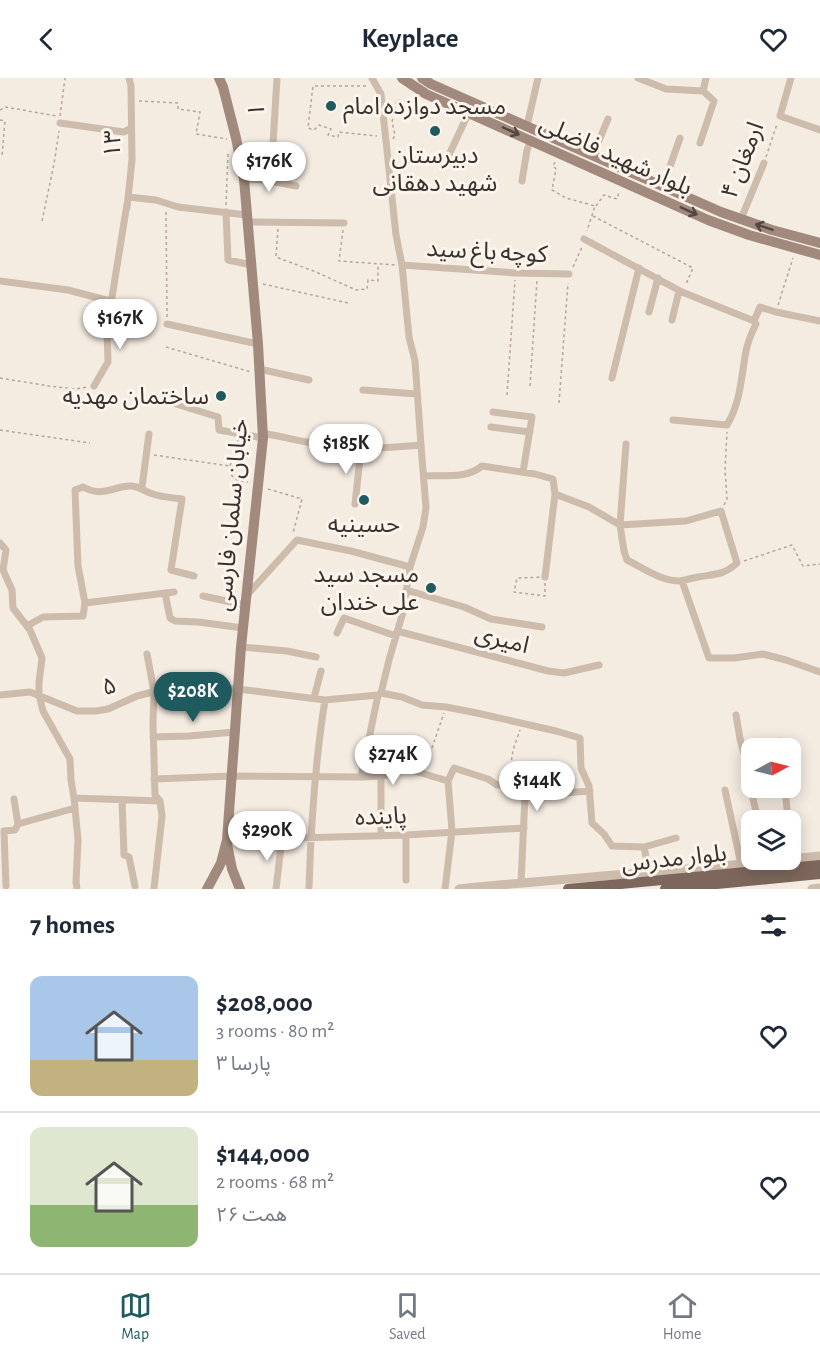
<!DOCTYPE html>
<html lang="en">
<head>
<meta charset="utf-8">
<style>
	body { margin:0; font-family:"Alegreya Sans","Noto Sans Arabic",sans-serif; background:#f2f2f3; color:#1f2937; height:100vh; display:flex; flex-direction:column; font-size:22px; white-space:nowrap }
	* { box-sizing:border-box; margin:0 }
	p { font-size:20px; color:#747a83 }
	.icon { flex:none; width:33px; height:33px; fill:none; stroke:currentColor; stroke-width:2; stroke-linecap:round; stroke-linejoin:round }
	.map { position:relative; height:811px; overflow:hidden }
	.sheet { display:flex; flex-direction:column; background:#fff; flex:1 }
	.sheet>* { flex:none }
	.needle { width:39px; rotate:83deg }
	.controls { position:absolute; left:741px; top:660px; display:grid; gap:12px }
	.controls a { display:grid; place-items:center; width:60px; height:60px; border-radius:12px; background:#fff; box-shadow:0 3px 15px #0003; font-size:30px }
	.price { position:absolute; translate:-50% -51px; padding:0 14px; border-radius:21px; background:#fff; color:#222; font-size:20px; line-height:39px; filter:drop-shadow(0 2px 3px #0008) }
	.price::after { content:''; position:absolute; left:50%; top:36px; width:18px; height:14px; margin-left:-9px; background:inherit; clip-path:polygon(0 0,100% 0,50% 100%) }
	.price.current { background:#1f5a5e; color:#fff }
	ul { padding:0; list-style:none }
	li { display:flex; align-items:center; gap:18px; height:150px; padding:0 30px }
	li+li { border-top:2px solid #e0e1e3 }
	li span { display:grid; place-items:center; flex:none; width:168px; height:120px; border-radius:12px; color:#555 }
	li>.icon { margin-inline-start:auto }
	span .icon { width:72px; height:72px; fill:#fffc; stroke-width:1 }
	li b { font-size:26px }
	h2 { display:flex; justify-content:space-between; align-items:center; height:72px; padding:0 30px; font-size:26px }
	header { display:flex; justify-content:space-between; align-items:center; height:78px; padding:0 30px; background:#fff; font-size:27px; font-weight:600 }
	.tab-bar { display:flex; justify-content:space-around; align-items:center; height:84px; border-top:2px solid #e0e1e3; background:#fff; font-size:16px; color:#747a83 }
	.tab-bar a { display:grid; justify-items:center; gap:3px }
	.tab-bar .current { color:#1f5a5e }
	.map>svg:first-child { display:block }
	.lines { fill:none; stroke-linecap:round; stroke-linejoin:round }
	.path { stroke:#b9a596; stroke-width:1.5; stroke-dasharray:3 3; stroke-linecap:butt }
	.minor { stroke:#cdbbac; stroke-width:7 }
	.tertiary { stroke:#cdbbac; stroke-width:9 }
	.secondary { stroke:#a18a7d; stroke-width:10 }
	.primary { stroke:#7d675c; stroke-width:10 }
	.oneway { stroke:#544640 }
	.poi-dot { fill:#1f5a5e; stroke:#fbf5ee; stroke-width:2 }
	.labels { text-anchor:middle; stroke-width:6; stroke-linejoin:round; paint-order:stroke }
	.poi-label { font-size:24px; fill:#3b302b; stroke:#fbf5ee }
	.street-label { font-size:24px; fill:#3b302b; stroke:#fbf5ee }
</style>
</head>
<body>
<header><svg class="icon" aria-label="back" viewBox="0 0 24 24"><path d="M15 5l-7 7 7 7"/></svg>Keyplace<svg class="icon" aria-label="heart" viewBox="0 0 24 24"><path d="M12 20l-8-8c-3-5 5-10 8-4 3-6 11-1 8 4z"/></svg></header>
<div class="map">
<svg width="820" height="811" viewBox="0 0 820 811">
	<rect width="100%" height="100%" fill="#f4ebe1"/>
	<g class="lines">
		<path class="path" d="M366,8H313L308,50L314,52L319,47L331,51L328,57L338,59L339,54L377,58
			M139,23L178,25V31L200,34L196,56L227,61
			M0,32L5,29L57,38
			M60,38L65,0
			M0,42L5,43L2,78
			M393,61L395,57L392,44L397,22L416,25L418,33L422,30L423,26
			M766,79L777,46
			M555,84L553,88L556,91L552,112L566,120L595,128L587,153
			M226,127L228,75
			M596,128L604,117L617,121L619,114
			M593,138L693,190L686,206
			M42,143L54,86L59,53
			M278,151L276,179L316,194L356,212L367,211L368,202L378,203V186
			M343,152L339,183L395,187
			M573,189L582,169
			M263,206L348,225
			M778,227L793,180
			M167,239L166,135L168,134
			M166,269L251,294
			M0,300L49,308L75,311L87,309
			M530,308L537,202
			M507,317L515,202
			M559,325L568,205
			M0,352L90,365
			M238,362L230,388L232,398L238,403L248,404
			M154,377L230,388
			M268,411L302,421L293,455
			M724,427L727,421L725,392L727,354
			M744,483L792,467L803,488L820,486
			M545,499V518L514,514L517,500Z
			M426,687L444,635
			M509,700L513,672L520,652"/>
		<path class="minor" d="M372,0L381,16L396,157L402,187L409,259L415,283L421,367
			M638,0L666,11L703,13L714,23L700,65
			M791,0L780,38L820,52
			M703,13L706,0
			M60,45L124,54L131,50
			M527,48L538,0
			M273,66L277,0
			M593,77L608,41
			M447,81L469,34
			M244,101L265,102L296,108
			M522,103L527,72L531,62
			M663,108L680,60
			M128,119L156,122L178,129L247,137
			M127,130L132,82L131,8L129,0
			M226,134L228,182L252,187
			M741,141L764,85
			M248,144L344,145
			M584,161L682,214L754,243L760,229L776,234L820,243
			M402,187L516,195L569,196
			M0,203L68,212L110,223
			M649,234L658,200
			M672,242L679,213
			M167,246L258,266
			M259,291L309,302
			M612,300L639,190
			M94,308L108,284L107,253L108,244L127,126
			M363,312L417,316
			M173,325L218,339L219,352L263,360
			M493,334L532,339L523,394
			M673,342L727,347C741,324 741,299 746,273C748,263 752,254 756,246L754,243
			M491,349L530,354
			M262,355C290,360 318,368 346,370C371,372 396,369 421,367L426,430L423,449L410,489
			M424,398C443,397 467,401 482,388L535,396L553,401L555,416L589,429L620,447L624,473L627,482C643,490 661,503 680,503C686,502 692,500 698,499C715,496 724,497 737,485L721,433L686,443L620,447L626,366
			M142,409L149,356
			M355,426L361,371
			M0,465L6,472L3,492L12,512L13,530L30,552L42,580L39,604V617L43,633L70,681L71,702L74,720L78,762L76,804L77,811
			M545,499L555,416
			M682,503L709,580H734L763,576L786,582L820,594
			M406,512L464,529L491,541L542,549
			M165,515L170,540L175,543L198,544L243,550
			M203,518L245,527
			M85,525L78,488L75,412L83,409C102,419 110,410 128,408C138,407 142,412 150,415C160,419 172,420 182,421L171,492L194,498
			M27,548L43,539L83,538L85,525L174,514
			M397,553L548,593L564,595L599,587
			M337,555L344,540L396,558
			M241,569L287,573L316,579
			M147,576L154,614L153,645L155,717L160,723L162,738L154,811
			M381,615L402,619L422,627L446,629L477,635L556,653L580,660L581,690L589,708L592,745L604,756L612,768L644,769L676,760
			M0,617L30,614L77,633H96L108,631L137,618L176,608L238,611L325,622L378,617
			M314,620L321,593
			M736,637L740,661L751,700L750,708L758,742
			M153,659L189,658L235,654
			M781,663L782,670
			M381,698L394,696L398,688L448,703L452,753L445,811
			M361,699L381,698V758
			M154,701L232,698L361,699L378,617L381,615L389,582L403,534L410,489L351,473L297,462L248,516
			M448,703L454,690L488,701L497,707H523L525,718L521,805
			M785,710L788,742
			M725,712L741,786
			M525,718L590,713
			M74,720L160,723
			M14,721L18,746L75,730
			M122,722L124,777L129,779L135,808
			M406,757V802
			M227,762L406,757L524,750
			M790,766L792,781
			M644,769L649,794
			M6,808L4,753L15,752L18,746
			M309,809C311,746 315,684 325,622
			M276,811L282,760"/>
		<path class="tertiary" d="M790,781L820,778
			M459,811C567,800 676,793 784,782
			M812,811L820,810"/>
		<path class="secondary" d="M402,0L426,16L708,142L749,157L820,177
			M422,0L431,6L721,134L772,152L820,165
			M227,766L232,791L240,811
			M207,811L221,785L227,762L241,569L263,360L258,266L244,101L236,60L223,9L219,0"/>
		<path class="primary" d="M568,811L820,787
			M665,811L820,796"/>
	</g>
	<defs><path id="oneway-shaft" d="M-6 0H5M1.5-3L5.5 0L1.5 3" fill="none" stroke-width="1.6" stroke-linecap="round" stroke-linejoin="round" transform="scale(1.5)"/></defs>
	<g class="oneway">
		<use href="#oneway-shaft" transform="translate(511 53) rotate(24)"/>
		<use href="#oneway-shaft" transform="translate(689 133) rotate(24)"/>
		<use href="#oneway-shaft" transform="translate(764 149) rotate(-161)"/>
	</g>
	<g class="poi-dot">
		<circle cx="331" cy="28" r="6"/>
		<circle cx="435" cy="53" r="6"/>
		<circle cx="221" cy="318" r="6"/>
		<circle cx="364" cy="422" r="6"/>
		<circle cx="431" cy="510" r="6"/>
	</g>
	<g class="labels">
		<g class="poi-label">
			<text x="343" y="36" text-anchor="start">مسجد دوازده امام</text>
			<text x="435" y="85">دبیرستان<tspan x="435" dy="28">شهید دهقانی</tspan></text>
			<text x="209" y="326" text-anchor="end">ساختمان مهدیه</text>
			<text x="364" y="454">حسینیه</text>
			<text x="419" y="504" text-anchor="end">مسجد سید<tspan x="419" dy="28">علی خندان</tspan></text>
		</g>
		<g class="street-label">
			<text transform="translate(256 32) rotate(-87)" y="8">۱</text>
			<text transform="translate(112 66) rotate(-90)" y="8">۱۳</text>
			<text transform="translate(616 77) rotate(24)" y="8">بلوار شهید فاضلی</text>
			<text transform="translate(742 82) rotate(-69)" y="8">ارمغان ۴</text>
			<text transform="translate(487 173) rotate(3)" y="8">کوچه باغ سید</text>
			<text transform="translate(231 437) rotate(-85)" y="8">خیابان سلمان فارسی</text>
			<text transform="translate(502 561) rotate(14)" y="8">امیری</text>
			<text transform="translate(109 608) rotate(-19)" y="8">۵</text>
			<text transform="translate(381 738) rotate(-2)" y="8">پاینده</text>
			<text transform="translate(674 780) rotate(-6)" y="8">بلوار مدرس</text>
		</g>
	</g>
</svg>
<div class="controls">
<a><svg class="needle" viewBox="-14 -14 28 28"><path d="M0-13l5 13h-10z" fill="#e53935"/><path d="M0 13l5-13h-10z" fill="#747a83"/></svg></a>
<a><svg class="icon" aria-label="layers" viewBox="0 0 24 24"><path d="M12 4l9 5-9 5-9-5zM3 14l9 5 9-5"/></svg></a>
</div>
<b class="price" style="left:269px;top:115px">$176K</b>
<b class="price" style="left:120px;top:272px">$167K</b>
<b class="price" style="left:346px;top:397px">$185K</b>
<b class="price current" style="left:193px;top:645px">$208K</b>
<b class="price" style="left:393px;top:708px">$274K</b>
<b class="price" style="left:537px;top:734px">$144K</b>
<b class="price" style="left:267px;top:784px">$290K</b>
</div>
<section class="sheet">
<h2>7 homes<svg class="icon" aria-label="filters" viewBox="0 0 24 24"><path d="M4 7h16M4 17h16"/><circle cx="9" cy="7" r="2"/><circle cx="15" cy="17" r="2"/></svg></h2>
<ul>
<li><span style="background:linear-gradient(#a9c7e8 70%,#c2b280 0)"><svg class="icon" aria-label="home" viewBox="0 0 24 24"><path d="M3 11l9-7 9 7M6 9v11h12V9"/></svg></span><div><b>$208,000</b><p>3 rooms · 80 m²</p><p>پارسا ۳</p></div><svg class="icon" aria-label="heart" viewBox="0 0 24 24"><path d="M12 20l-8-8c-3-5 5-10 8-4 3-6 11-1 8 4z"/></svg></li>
<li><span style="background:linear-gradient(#dfe7d0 65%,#8fb573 0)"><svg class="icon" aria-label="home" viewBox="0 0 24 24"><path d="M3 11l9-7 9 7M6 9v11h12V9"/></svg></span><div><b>$144,000</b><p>2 rooms · 68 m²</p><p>همت ۲۶</p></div><svg class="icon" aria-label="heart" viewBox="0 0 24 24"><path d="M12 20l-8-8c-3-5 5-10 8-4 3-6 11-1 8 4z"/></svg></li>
</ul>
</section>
<nav class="tab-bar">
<a class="current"><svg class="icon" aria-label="map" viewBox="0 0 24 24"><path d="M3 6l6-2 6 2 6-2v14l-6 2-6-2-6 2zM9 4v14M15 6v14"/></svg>Map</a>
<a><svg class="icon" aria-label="saved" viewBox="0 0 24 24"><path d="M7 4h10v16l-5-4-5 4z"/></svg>Saved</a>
<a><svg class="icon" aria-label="home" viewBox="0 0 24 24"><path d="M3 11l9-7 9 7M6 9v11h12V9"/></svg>Home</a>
</nav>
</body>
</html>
